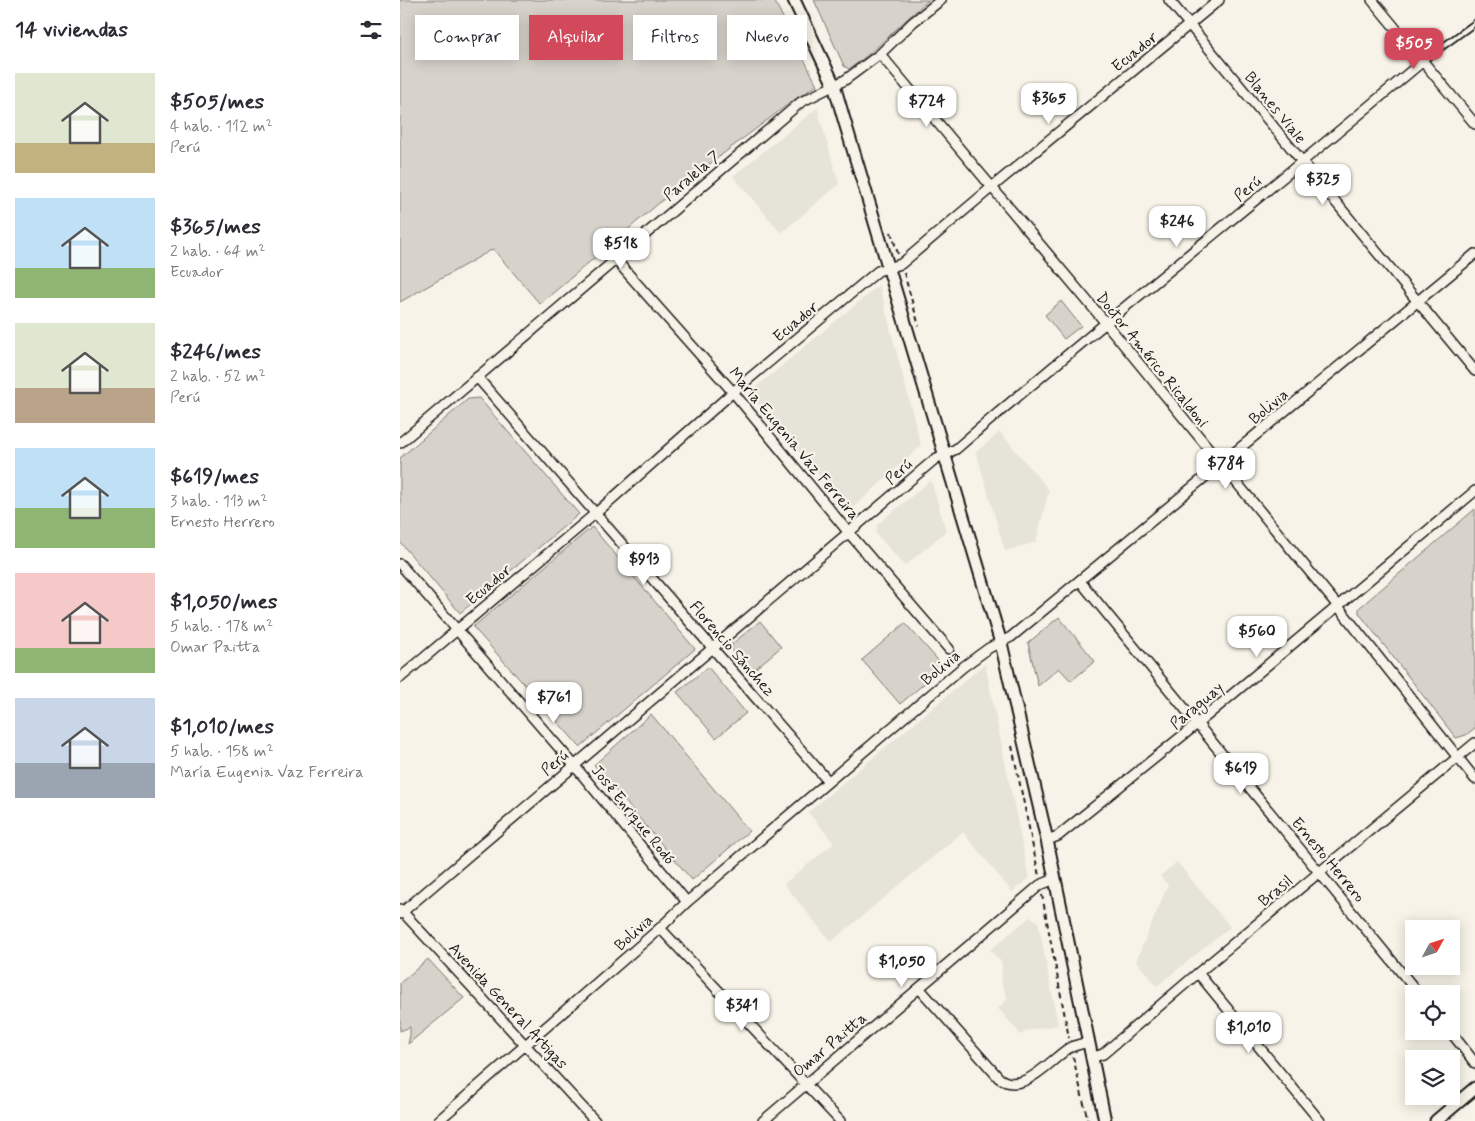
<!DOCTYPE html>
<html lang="es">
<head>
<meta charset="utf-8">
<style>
	body { margin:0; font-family:Mynerve,sans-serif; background:#f7f7f7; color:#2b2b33; height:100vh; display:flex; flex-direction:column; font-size:19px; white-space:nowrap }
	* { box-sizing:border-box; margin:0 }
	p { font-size:16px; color:#7c7c81 }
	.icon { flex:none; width:28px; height:28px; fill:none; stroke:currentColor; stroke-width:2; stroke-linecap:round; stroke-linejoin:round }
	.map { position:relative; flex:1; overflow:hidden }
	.side { display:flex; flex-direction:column; background:#fff; width:400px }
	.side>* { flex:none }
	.banner { position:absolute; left:15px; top:15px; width:475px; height:45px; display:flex; gap:10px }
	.needle { width:32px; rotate:50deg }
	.tools { position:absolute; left:1005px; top:920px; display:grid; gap:10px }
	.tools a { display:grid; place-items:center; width:55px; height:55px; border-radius:0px; background:#fff; box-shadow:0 2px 12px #0003; font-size:25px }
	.price { position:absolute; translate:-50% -42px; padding:0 11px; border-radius:10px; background:#fff; color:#222; font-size:16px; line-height:32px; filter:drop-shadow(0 1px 2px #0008) }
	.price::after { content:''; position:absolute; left:50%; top:30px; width:15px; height:11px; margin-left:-8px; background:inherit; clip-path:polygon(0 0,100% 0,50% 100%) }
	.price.on { background:#d1495b; color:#fff }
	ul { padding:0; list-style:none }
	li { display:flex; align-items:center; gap:15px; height:125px; padding:0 15px }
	li span { display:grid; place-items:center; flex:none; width:140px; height:100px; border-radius:0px; color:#555 }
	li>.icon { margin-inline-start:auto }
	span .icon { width:60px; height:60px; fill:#fffc; stroke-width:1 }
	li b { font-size:21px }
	h2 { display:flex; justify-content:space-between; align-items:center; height:60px; padding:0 15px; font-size:21px }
	.chip { padding:0 18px; border-radius:0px; background:#fff; box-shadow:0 2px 12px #0003; font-size:18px; line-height:45px }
	.chip.on { background:#d1495b; color:#fff }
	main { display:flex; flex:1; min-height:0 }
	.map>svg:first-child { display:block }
	.built { fill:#e6e3d9 }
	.green { fill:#d7d3cb; stroke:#7a7874 }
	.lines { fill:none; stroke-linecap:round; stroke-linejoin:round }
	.service-casing { stroke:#1c1c1c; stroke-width:8 }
	.minor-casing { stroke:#1c1c1c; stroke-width:12 }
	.tertiary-casing { stroke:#1c1c1c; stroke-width:15 }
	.path { stroke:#1c1c1c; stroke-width:2; stroke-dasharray:5 4; stroke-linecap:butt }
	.service { stroke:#f7f3e8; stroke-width:4.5 }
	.minor { stroke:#f7f3e8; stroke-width:9 }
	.tertiary { stroke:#f7f3e8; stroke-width:11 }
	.labels { text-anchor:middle; stroke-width:4.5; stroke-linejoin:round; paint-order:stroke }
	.street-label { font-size:16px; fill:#1c1c1c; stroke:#f7f3e8 }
</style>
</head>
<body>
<main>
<section class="side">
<h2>14 viviendas<svg class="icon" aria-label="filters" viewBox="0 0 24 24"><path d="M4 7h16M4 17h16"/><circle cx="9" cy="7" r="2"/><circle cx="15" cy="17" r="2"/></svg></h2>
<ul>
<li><span style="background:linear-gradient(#dfe7d0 70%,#c2b280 0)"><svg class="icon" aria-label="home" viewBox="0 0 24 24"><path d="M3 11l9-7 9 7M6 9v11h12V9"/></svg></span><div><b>$505/mes</b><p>4 hab. · 112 m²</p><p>Perú</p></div></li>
<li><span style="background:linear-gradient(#bfe0f5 70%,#8fb573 0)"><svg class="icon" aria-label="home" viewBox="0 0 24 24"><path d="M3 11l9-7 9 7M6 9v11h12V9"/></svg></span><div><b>$365/mes</b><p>2 hab. · 64 m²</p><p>Ecuador</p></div></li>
<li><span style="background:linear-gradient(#dfe7d0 65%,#b9a48a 0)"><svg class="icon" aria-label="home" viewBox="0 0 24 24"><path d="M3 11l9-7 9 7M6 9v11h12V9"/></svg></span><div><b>$246/mes</b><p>2 hab. · 52 m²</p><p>Perú</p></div></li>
<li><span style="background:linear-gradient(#bfe0f5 60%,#8fb573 0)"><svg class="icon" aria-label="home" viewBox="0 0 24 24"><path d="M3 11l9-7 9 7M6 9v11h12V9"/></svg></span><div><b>$619/mes</b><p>3 hab. · 113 m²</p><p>Ernesto Herrero</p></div></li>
<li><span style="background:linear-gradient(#f6c9c9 75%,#8fb573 0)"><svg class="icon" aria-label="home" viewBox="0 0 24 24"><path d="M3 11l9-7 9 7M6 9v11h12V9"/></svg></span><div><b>$1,050/mes</b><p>5 hab. · 178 m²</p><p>Omar Paitta</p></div></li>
<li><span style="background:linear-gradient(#c9d6e8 65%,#9aa5b1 0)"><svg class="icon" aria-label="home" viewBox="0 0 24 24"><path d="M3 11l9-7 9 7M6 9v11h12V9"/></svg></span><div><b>$1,010/mes</b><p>5 hab. · 158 m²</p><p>María Eugenia Vaz Ferreira</p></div></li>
</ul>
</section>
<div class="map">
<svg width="1075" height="1121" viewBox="0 0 1075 1121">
	<rect width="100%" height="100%" fill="#f7f3e8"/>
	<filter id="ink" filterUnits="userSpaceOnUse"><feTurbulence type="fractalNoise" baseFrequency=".02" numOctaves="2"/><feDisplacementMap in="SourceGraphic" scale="10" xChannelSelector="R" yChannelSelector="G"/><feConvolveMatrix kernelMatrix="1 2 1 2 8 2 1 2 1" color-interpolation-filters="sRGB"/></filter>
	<g filter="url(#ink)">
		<path class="built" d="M417,108L439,184L381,233L333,176Z
			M479,285L521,446L454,507H446L349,393Z
			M600,432L649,490L636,542L605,551L576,452Z
			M531,480L546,531L505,566L476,534L477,525Z
			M585,664L629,878L612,892L563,832L431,942L384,884L434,843L408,812Z
			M777,862L830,927L757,986L736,961L768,885L760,876Z
			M630,917L638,921L658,1025L625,1031L621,1035L598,1008L608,999L602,985V963L590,950Z"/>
		<path class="green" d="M0,0H374L417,85L391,102L265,198L140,304L93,249L0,302Z
			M414,0H529C501,22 478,50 449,69L444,66Z
			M661,301L681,326L664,339L645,315Z
			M79,398L179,514L60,613L0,542V458L68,399Z
			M1075,509V728L1066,735L1056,738L959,613V608Z
			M192,527L295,649L180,747L73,627Z
			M659,617L695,661L671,681L659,668L638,686L628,643Z
			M360,621L381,647L351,672L332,650V644Z
			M505,623L544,667L500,704L462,660Z
			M308,667L346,713L316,738L277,692Z
			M251,714L349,831L292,880L194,765Z
			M28,959L64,998L8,1044L10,1035V1027L0,1031V983Z"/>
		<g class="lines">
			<defs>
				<path id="service" d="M1023,61L1075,23"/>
				<path id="minor" d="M769,0L1075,371
					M972,0L1075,124
					M480,54L705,322L937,605L1075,779
					M215,259L333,392L449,533L549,649
					M77,377L428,781
					M0,443L401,102L445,80L480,54L513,22L541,0
					M0,564L174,765L287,902
					M680,581L1019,994
					M0,678L196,513L333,392L478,271L501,264L592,187L819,0
					M647,840L658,836L797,724L1075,491
					M0,909L195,1121
					M0,914L535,459L556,449C709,317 868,192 1023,61
					M260,928L440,1121
					M798,973L920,1121
					M520,989L599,1078C623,1096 650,1060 669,1048C675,1045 682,1044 688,1042
					M1050,1031L1075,1063
					M691,1058L703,1054L798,973L1075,743
					M38,1121L260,928L287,902L563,667L589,648L611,637L1075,254
					M363,1121L640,885L655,879"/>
				<path id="tertiary" d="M394,0L434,85L443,116L601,643L647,840L705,1121
					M1036,1121L1075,1088"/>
			</defs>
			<use href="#service" class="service-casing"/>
			<use href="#minor" class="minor-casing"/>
			<use href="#tertiary" class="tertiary-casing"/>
			<path class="path" d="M491,232L498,254
				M504,273L519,326
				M612,746L639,876
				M642,895L669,1038
				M673,1057L688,1121"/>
			<use href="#service" class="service"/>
			<use href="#minor" class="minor"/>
			<use href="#tertiary" class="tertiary"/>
		</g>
	</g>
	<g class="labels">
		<g class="street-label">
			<text transform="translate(734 51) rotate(-39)" y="6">Ecuador</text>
			<text transform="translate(876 107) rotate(51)" y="6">Blanes Viale</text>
			<text transform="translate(291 175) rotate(-40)" y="6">Paralela 7</text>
			<text transform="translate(847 188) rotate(-39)" y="6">Perú</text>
			<text transform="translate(395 321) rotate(-40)" y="6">Ecuador</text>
			<text transform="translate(753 359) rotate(51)" y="6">Doctor Américo Ricaldoni</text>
			<text transform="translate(868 406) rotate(-40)" y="6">Bolivia</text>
			<text transform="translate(395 443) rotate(50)" y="6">María Eugenia Vaz Ferreira</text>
			<text transform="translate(498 471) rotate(-41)" y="6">Perú</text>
			<text transform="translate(88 584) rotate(-40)" y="6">Ecuador</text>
			<text transform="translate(333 648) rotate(49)" y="6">Florencio Sánchez</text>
			<text transform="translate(540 667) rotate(-40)" y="6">Bolivia</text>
			<text transform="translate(796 705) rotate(-40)" y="6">Paraguay</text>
			<text transform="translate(154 762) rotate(-40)" y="6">Perú</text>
			<text transform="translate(234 814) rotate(51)" y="6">José Enrique Rodó</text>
			<text transform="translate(929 859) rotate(50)" y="6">Ernesto Herrero</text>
			<text transform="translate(875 890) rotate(-39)" y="6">Brasil</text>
			<text transform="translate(233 932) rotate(-42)" y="6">Bolivia</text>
			<text transform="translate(109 1005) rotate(47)" y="6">Avenida General Artigas</text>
			<text transform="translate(429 1044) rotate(-40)" y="6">Omar Paitta</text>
		</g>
	</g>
</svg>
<div class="tools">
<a><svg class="needle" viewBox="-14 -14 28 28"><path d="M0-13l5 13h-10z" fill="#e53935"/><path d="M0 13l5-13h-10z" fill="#7c7c81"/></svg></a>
<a><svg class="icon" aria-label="locate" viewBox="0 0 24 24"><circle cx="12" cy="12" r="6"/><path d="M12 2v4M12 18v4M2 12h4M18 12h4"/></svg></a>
<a><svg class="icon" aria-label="layers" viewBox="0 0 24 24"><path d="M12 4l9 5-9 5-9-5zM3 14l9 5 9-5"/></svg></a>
</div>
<b class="price on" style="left:1014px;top:70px">$505</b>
<b class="price" style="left:649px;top:125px">$365</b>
<b class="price" style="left:527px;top:128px">$724</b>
<b class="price" style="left:923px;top:206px">$325</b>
<b class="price" style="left:777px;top:248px">$246</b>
<b class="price" style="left:221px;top:270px">$518</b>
<b class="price" style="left:826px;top:490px">$784</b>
<b class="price" style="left:244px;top:586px">$913</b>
<b class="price" style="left:857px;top:658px">$560</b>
<b class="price" style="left:154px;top:724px">$761</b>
<b class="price" style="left:841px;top:795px">$619</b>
<b class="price" style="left:502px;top:988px">$1,050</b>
<b class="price" style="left:342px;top:1032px">$341</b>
<b class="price" style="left:849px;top:1054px">$1,010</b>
<div class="banner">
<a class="chip">Comprar</a>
<a class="chip on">Alquilar</a>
<a class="chip">Filtros</a>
<a class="chip">Nuevo</a>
</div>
</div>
</main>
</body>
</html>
